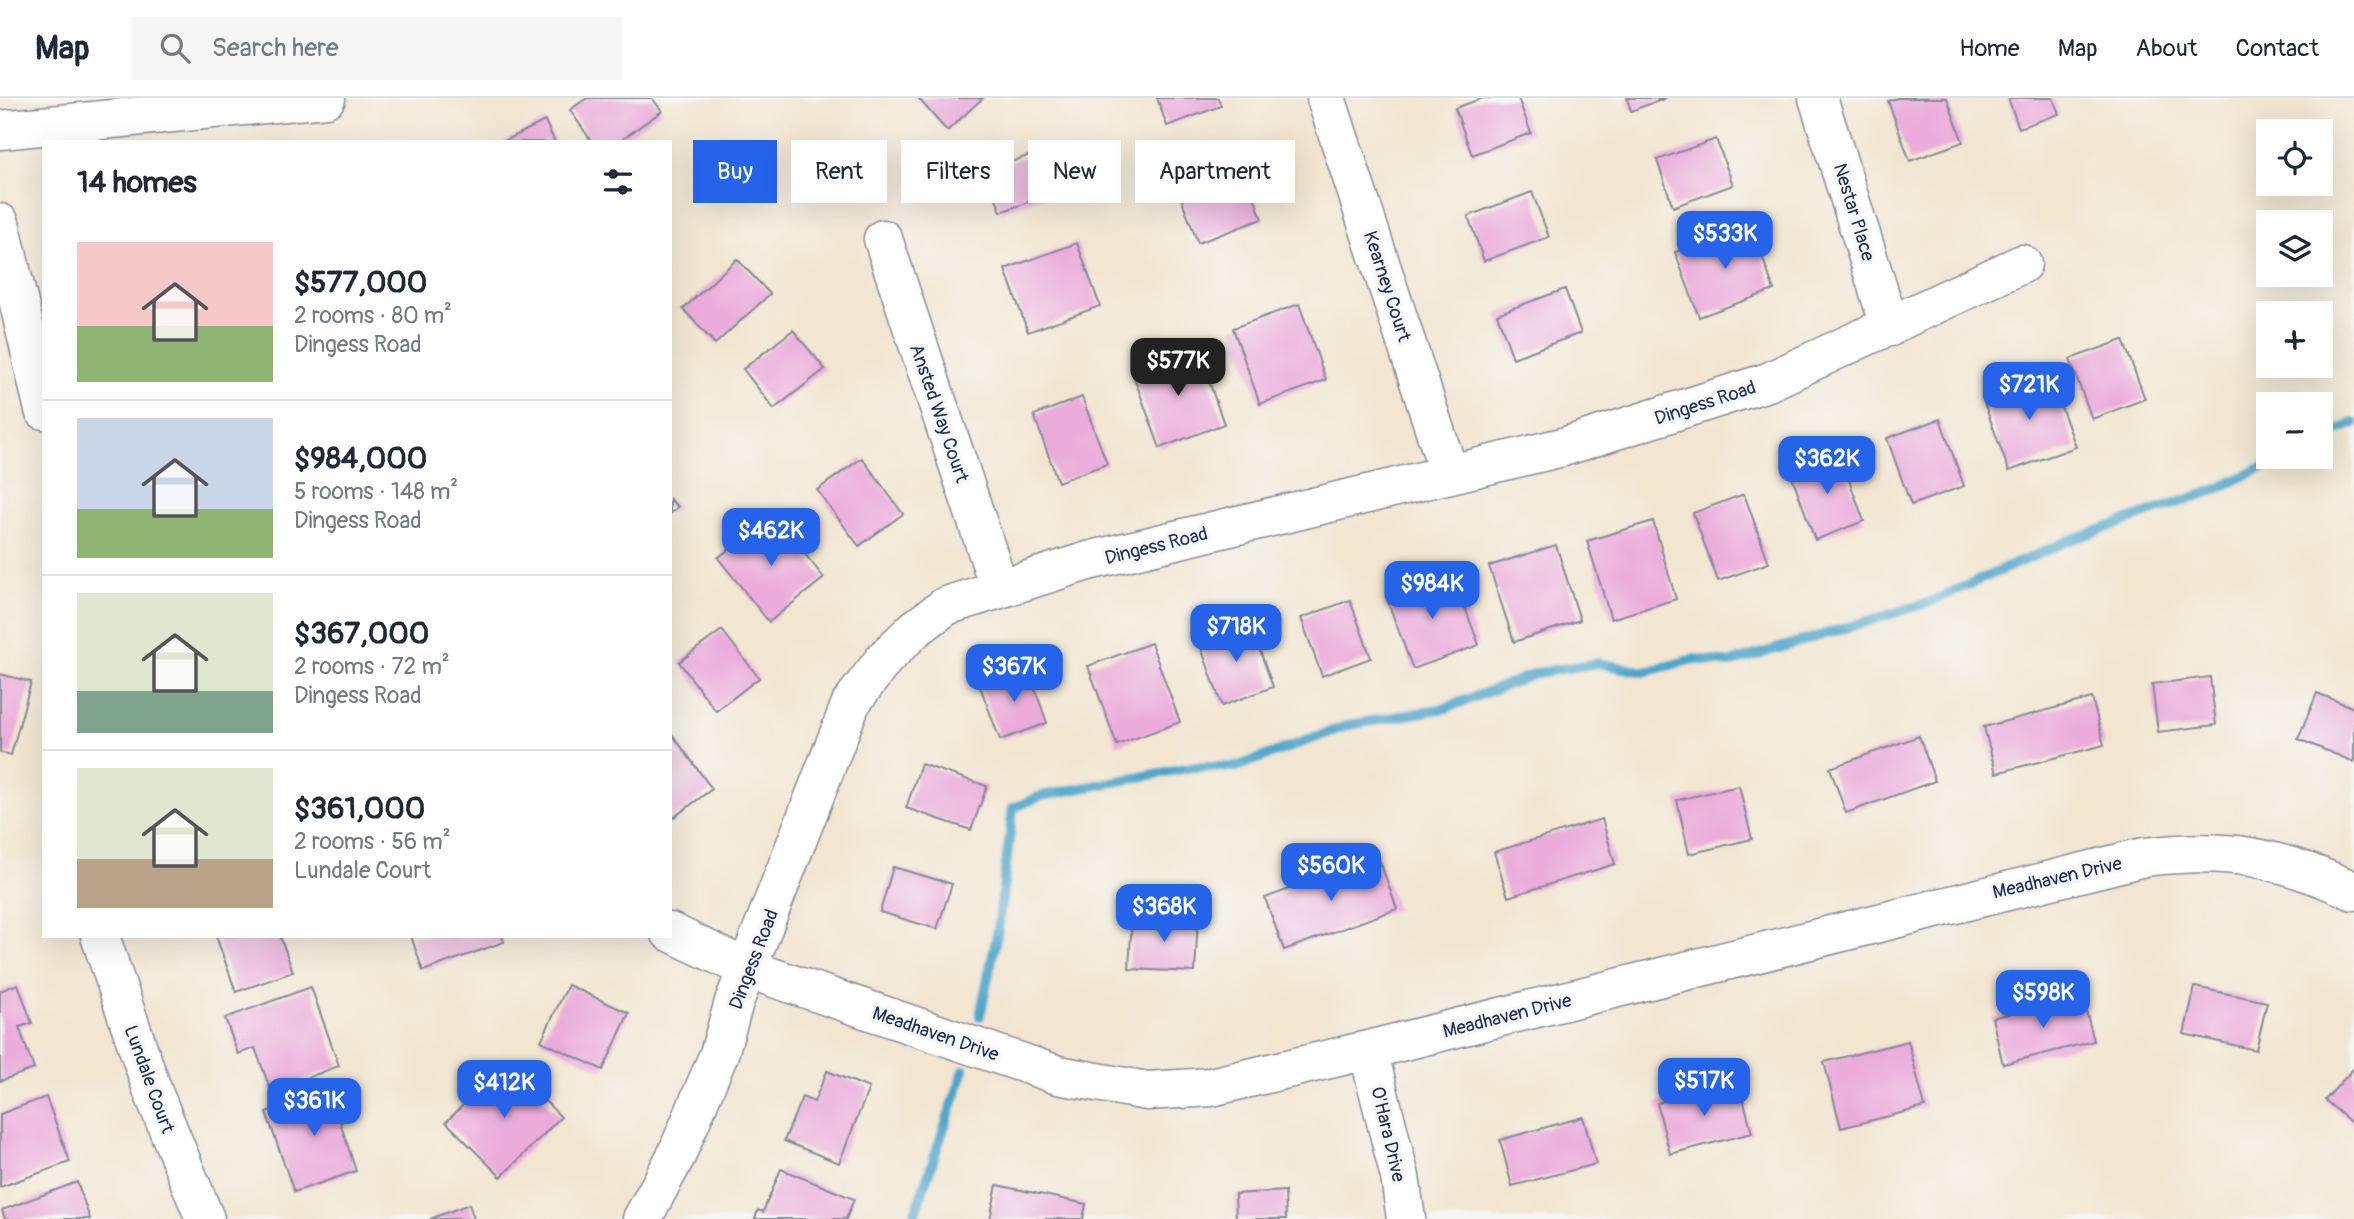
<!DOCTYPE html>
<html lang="en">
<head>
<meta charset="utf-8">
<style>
	body { margin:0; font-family:Pangolin,sans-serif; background:#f6f6f7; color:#1f2937; height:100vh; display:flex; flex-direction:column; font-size:26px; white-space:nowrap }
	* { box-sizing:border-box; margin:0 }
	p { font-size:23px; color:#747a83 }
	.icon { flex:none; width:38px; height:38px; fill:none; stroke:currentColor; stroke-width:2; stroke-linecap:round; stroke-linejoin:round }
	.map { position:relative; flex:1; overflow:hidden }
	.details { position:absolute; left:42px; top:42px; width:630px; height:798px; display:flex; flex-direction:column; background:#fff; border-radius:0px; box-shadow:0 7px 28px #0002 }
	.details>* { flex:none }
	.top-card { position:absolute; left:693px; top:42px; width:665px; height:63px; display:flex; gap:14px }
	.buttons { position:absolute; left:2256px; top:21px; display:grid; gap:14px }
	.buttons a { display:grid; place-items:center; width:77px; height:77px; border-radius:0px; background:#fff; box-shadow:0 7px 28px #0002; font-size:35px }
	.price { position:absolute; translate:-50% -60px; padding:0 16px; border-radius:14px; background:#2563eb; color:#fff; font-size:23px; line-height:46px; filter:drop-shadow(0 2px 4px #0008) }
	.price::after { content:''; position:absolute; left:50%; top:42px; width:21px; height:16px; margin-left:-10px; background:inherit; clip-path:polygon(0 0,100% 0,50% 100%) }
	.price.current { background:#222; color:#fff }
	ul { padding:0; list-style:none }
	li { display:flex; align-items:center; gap:21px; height:175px; padding:0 35px }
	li+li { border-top:2px solid #e0e1e3 }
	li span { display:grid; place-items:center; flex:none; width:196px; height:140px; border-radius:0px; color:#555 }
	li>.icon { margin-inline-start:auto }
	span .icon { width:84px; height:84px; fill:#fffc; stroke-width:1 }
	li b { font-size:30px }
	h2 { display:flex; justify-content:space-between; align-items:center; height:84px; padding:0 35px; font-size:30px }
	.pill { padding:0 24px; border-radius:0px; background:#fff; box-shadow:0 7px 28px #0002; font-size:24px; line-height:63px }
	.pill.current { background:#2563eb; color:#fff }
	header { display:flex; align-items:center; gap:42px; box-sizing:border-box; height:98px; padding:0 35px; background:#fff; border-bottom:2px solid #e0e1e3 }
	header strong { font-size:33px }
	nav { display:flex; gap:38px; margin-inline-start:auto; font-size:24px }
	.search { width:490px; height:63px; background:#f6f6f7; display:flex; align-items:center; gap:18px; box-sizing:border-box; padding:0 24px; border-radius:0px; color:#747a83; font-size:26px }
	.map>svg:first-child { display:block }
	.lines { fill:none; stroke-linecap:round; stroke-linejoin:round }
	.stream { stroke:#4ea6cb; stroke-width:10 }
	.building { fill:#ebacdb }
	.minor-casing { stroke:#868a98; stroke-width:41 }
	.minor { stroke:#fff; stroke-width:38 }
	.labels { text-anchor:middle; stroke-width:7; stroke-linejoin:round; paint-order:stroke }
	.street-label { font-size:19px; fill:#1b2f5e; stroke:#f6f6f2 }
</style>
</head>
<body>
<header>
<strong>Map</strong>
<div class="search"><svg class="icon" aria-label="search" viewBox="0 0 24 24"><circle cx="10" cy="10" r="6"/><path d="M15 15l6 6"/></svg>Search here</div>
<nav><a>Home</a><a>Map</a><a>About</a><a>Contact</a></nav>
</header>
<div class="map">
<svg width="2354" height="1121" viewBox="0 0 2354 1121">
	<rect width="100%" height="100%" fill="#f6f6f2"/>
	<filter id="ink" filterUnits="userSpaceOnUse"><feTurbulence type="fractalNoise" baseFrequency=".0143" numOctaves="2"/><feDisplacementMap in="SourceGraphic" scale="14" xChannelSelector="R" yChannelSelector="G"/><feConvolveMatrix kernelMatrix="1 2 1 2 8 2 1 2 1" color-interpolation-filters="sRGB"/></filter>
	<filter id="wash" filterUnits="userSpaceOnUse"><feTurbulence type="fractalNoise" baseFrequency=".00686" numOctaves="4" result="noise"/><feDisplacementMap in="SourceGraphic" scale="28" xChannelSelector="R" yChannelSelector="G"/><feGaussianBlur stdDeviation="1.57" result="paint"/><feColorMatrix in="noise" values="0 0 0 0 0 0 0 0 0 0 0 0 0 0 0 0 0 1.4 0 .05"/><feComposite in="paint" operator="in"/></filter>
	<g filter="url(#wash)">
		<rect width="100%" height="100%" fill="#f2e6d1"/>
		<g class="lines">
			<path class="stream" d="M2320,341L2354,325
				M980,918L998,832L1013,710L1041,698L1192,669H1236L1349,627L1446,610L1537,575L1598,565L1644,574L1694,561L1730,565L1927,505L2068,443L2215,392L2284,359
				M913,1121L964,972"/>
		</g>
		<g id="blocks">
			<path class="building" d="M587,0H652L662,13L618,44H592L570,12Z
				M918,0H983L947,33Z
				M1157,0H1218L1221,8L1167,28Z
				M1483,0H1518L1531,35L1472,57L1455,10Z
				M1627,0H1666L1631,13Z
				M1897,0H1947L1963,44L1910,63L1888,3Z
				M2008,0H2053L2059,16L2019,30Z
				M545,23L555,44H502Z
				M1716,41L1733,87L1673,109L1657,62Z
				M1041,53L1056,94L1001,114L986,73Z
				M1246,76L1262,121L1198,145L1181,100Z
				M1532,94L1549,139L1484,163L1468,118Z
				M1751,127L1774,192L1699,219L1675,154Z
				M1077,145L1100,208L1028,234L1005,171Z
				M737,161L770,196L715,246L683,211Z
				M1565,191L1581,235L1513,260L1497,216Z
				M1299,206L1326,282L1260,306L1233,230Z
				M793,232L825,271L774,311L743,271Z
				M2123,242L2145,301L2092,321L2070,261Z
				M1197,250L1224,326L1160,350L1132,274Z
				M2048,274L2076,349L2009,373L1982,299Z
				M1082,299L1107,366L1058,384L1034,317Z
				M1940,321L1964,388L1911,407L1887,340Z
				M1839,355L1864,423L1815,442L1790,373Z
				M862,360L903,416L859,448L817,392Z
				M1744,396L1769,465L1718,483L1693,415Z
				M670,401L678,409L670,416Z
				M773,416L824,480L769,524L718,460Z
				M1653,423L1676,501L1611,521L1587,443Z
				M1556,447L1580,522L1514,544L1489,468Z
				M1452,475L1479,547L1413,571L1386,499Z
				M1350,502L1371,560L1322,578L1301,520Z
				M1250,525L1273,589L1222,608L1199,544Z
				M722,532L759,580L716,613L679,564Z
				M1151,545L1180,624L1117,647L1088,568Z
				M1028,571L1047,625L1000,642L980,588Z
				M0,576L31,584L11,657L0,654Z
				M2210,579L2216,627L2158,634L2152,586Z
				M2317,595L2354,610V664L2298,641Z
				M2092,600L2104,647L1996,675L1984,629Z
				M672,636L712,691L670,722V637Z
				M1919,638L1935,683L1846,715L1830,670Z
				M921,666L987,688L971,732L906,710Z
				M1739,688L1752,741L1689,756L1677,702Z
				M1602,721L1615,766L1508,799L1494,754Z
				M1378,758L1397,811L1284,852L1265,800Z
				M893,769L952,786L937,831L880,814Z
				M1132,818L1198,820L1195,874L1129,871Z
				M216,838H280L293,874L236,894Z
				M411,838H502L504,844L423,873Z
				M18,886L32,925L19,929L34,971L0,983V893Z
				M568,887L629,915L603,972L541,943Z
				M311,889L339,968L271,993L255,950L238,956L225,920Z
				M2195,889L2267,904L2256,952L2184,936Z
				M2082,897L2094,943L2003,966L1992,920Z
				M1908,943L1925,1009L1841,1030L1824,964Z
				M506,964L561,1019L501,1079L446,1024Z
				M2354,970V1027L2325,1002Z
				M827,973L869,990L839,1065L784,1043L802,999L814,1004Z
				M1739,984L1752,1035L1670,1056L1657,1005Z
				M342,988L353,1020L340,1024L356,1073L294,1094L266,1014Z
				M46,999L70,1064L0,1089V1016Z
				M1583,1019L1596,1066L1512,1088L1500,1042Z
				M781,1071L854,1101L846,1121H755L758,1112L763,1114Z
				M77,1084L90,1121H5L2,1112Z
				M997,1087L1086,1106L1083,1121H990Z
				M1285,1093L1286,1121H1236L1235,1096Z
				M469,1106L474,1121H430Z"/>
		</g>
	</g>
	<g filter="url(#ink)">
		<use href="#blocks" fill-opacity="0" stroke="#868a98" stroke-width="2"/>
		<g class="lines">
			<defs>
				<path id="minor" d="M1326,0L1449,375
					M1818,0L1890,229
					M0,32L326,0
					M0,125L44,312
					M883,141L999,489
					M670,834L748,871L1058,977L1147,993L1211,989L1368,952L2144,759C2228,749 2276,758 2354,793
					M100,838L153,994L205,1121
					M1368,952L1400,1079L1406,1121
					M642,1121L676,1058L719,956L734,904L851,605L885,560L915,531L946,508L1088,463L1563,349L1768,284L2022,166"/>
			</defs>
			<use href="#minor" class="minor-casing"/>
			<use href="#minor" class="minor"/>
		</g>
	</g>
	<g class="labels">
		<g class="street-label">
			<text transform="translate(1855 114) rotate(73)" y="7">Nestar Place</text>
			<text transform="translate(1388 188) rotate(72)" y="7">Kearney Court</text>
			<text transform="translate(1705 304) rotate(-18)" y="7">Dingess Road</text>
			<text transform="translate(940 315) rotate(71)" y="7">Ansted Way Court</text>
			<text transform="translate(1156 447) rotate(-14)" y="7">Dingess Road</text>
			<text transform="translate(2057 779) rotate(-13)" y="7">Meadhaven Drive</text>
			<text transform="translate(753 861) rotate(-69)" y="7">Dingess Road</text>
			<text transform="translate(1507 917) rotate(-14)" y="7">Meadhaven Drive</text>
			<text transform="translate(936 935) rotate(19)" y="7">Meadhaven Drive</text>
			<text transform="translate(150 981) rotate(70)" y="7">Lundale Court</text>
			<text transform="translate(1389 1036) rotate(77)" y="7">O'Hara Drive</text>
		</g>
	</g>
</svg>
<div class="buttons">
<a><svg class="icon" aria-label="locate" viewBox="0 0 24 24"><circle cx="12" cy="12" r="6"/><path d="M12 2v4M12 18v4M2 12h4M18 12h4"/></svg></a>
<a><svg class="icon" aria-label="layers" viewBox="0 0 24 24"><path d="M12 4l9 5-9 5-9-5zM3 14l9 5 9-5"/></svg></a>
<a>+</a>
<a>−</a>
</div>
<b class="price" style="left:1725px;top:173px">$533K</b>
<b class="price current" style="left:1178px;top:300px">$577K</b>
<b class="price" style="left:2029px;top:324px">$721K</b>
<b class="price" style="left:1827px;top:398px">$362K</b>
<b class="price" style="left:771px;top:470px">$462K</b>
<b class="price" style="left:1432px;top:523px">$984K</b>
<b class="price" style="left:1236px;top:566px">$718K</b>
<b class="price" style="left:1014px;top:606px">$367K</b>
<b class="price" style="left:1331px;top:805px">$560K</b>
<b class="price" style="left:1164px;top:846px">$368K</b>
<b class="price" style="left:2043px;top:932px">$598K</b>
<b class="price" style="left:1704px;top:1020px">$517K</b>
<b class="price" style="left:504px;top:1022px">$412K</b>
<b class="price" style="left:314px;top:1040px">$361K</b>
<div class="top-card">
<a class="pill current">Buy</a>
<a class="pill">Rent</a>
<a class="pill">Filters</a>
<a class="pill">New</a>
<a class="pill">Apartment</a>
</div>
<section class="details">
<h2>14 homes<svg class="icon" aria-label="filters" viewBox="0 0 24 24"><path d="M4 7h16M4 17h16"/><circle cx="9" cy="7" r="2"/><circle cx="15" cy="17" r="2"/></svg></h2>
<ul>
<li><span style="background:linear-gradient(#f6c9c9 60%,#8fb573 0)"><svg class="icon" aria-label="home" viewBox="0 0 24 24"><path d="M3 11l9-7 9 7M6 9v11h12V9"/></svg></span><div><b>$577,000</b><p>2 rooms · 80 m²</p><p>Dingess Road</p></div></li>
<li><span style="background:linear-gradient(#c9d6e8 65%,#8fb573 0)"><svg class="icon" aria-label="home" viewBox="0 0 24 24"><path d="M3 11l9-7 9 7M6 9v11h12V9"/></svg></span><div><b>$984,000</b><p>5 rooms · 148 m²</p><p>Dingess Road</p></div></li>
<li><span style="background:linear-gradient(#dfe7d0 70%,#7fa58c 0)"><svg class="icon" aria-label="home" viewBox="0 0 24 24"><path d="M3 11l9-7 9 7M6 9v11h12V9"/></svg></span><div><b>$367,000</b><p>2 rooms · 72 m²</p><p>Dingess Road</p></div></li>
<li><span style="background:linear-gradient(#dfe7d0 65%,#b9a48a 0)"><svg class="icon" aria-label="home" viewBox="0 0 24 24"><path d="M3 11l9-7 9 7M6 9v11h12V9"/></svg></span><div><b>$361,000</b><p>2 rooms · 56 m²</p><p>Lundale Court</p></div></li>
</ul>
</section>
</div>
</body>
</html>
